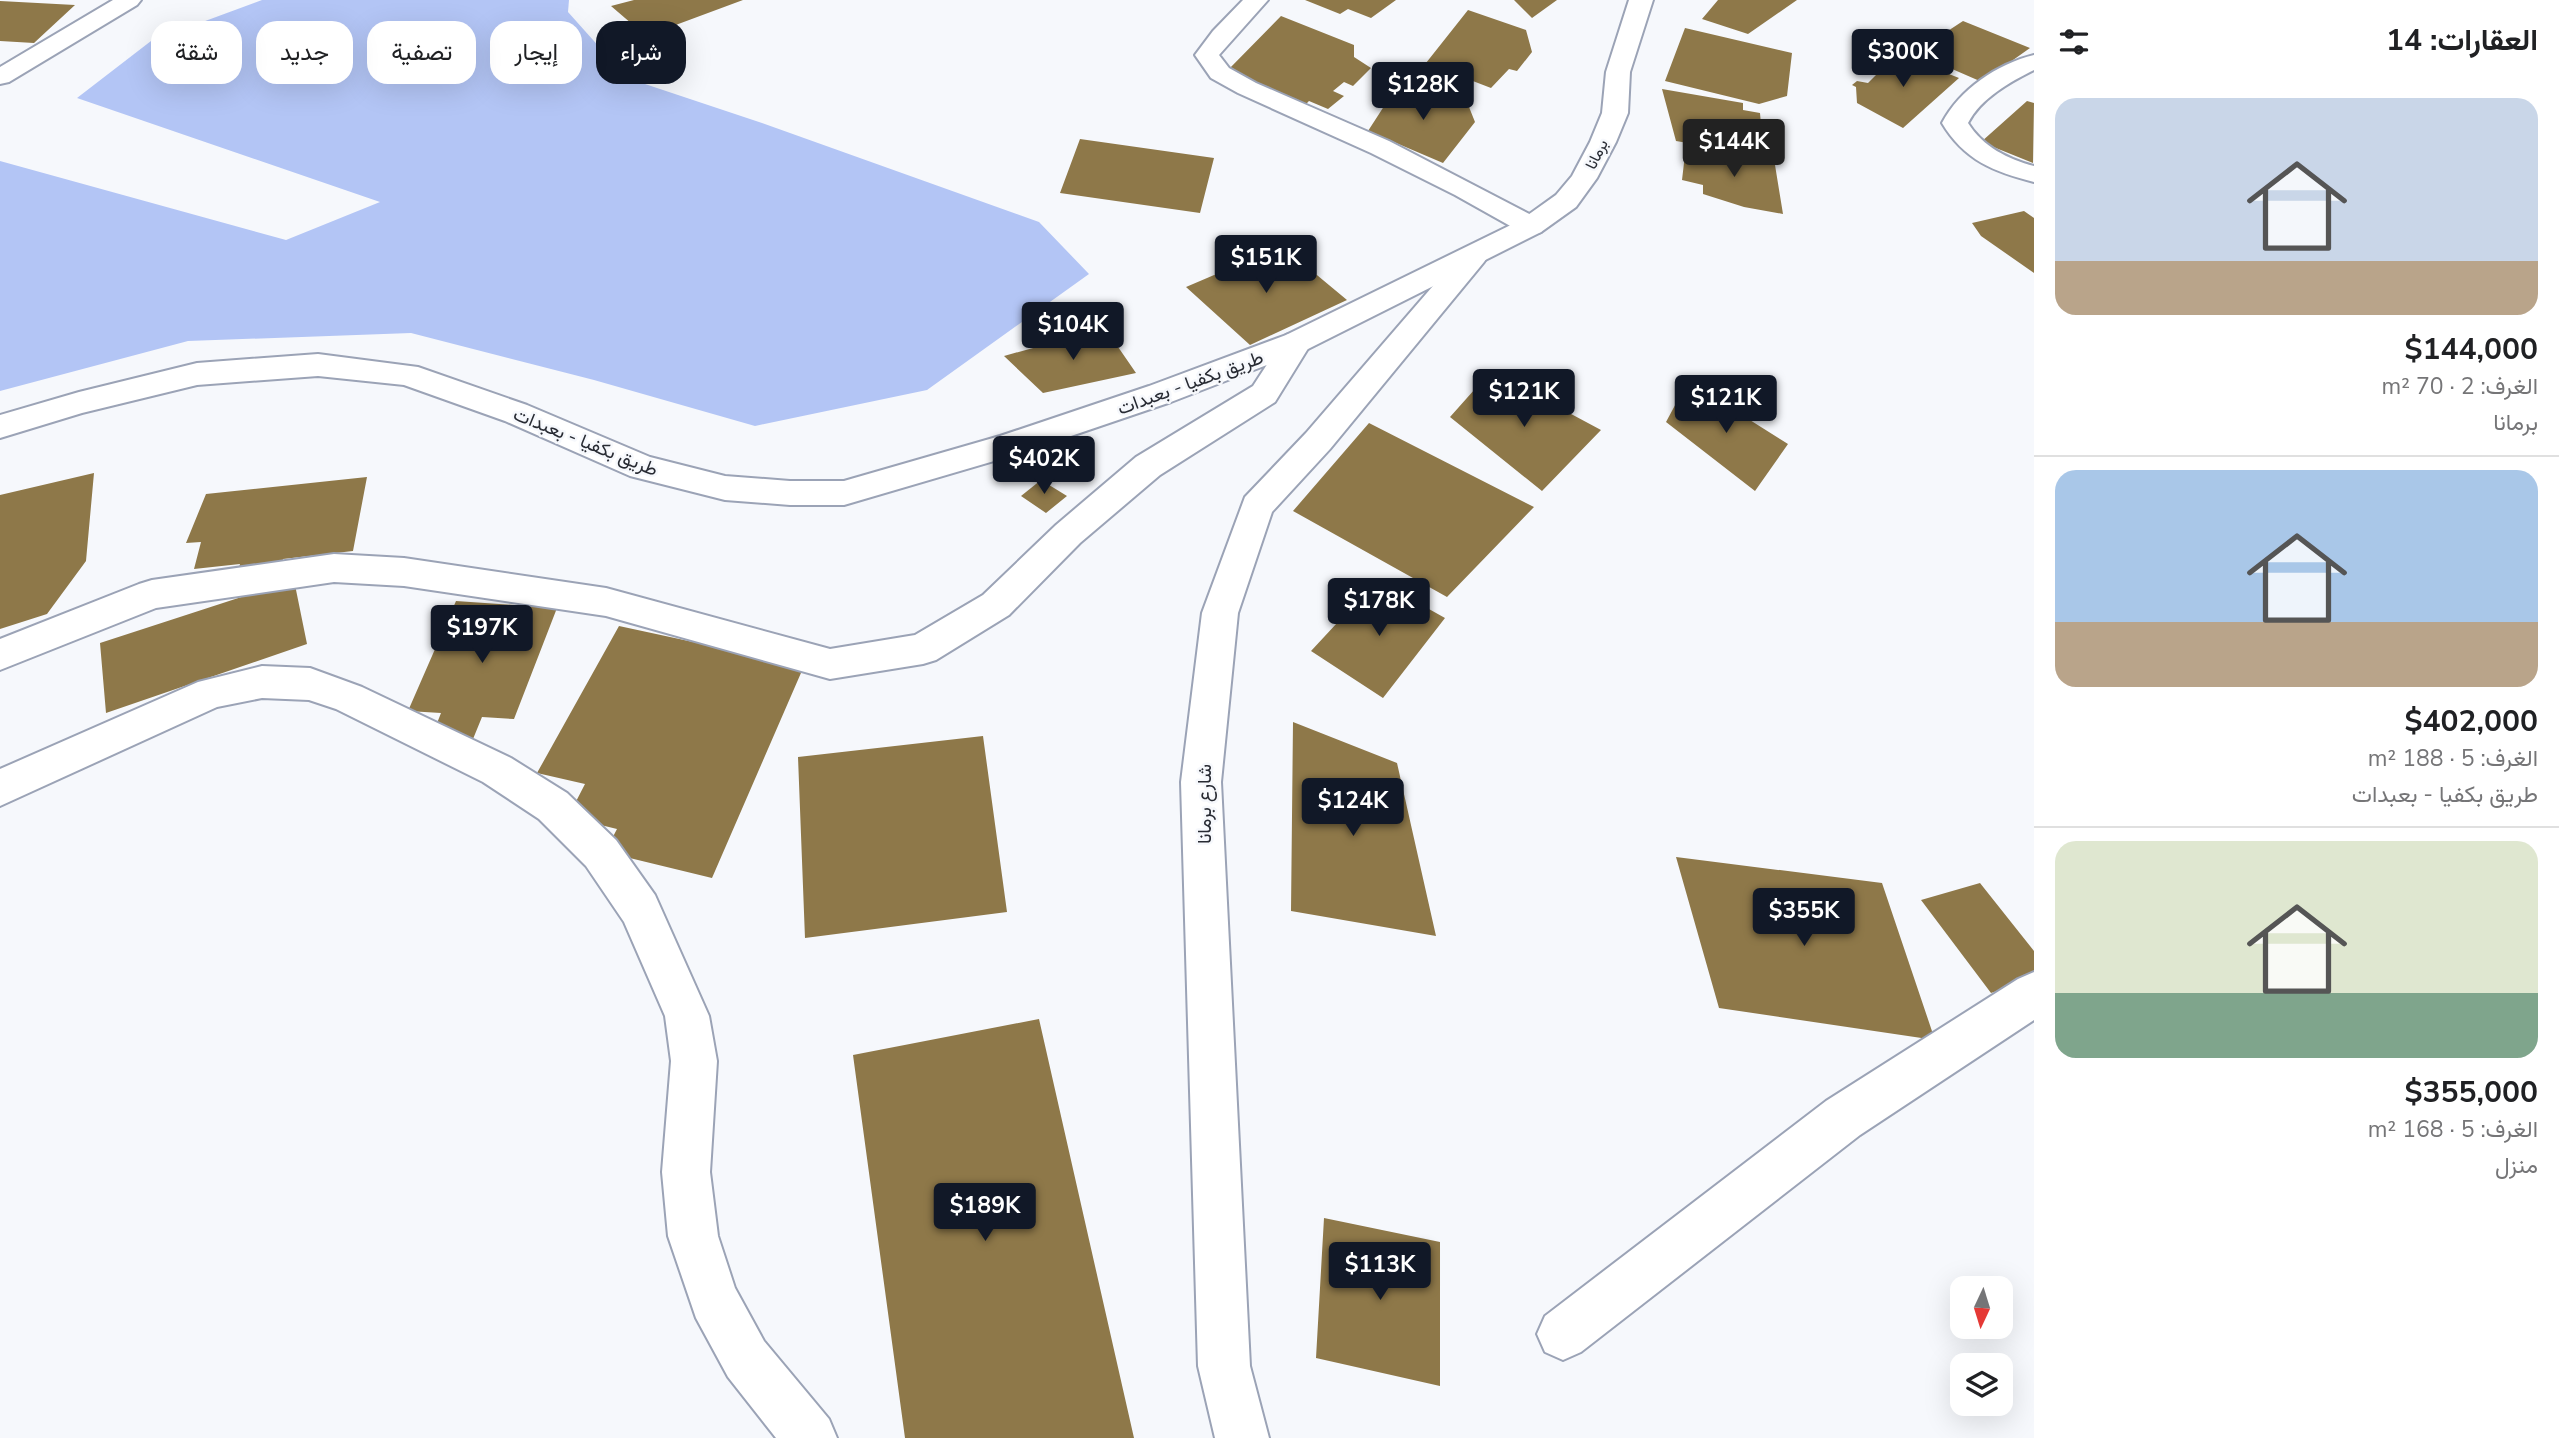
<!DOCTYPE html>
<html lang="ar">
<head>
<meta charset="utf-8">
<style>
	body { margin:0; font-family:"Nunito Sans",Vazirmatn,sans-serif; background:#f2f2f2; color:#202124; direction:rtl; height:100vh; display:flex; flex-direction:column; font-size:26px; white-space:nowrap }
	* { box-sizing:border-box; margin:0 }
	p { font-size:23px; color:#757577 }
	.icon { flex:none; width:38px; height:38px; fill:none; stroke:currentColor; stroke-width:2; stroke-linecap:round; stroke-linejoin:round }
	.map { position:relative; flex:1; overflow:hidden; direction:ltr }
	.side { display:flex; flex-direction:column; background:#fff; width:525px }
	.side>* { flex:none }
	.guide { position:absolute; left:21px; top:21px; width:665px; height:63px; direction:rtl; display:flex; gap:14px }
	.needle { width:46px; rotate:184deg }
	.tools { position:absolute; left:1950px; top:1276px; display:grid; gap:14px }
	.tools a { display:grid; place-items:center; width:63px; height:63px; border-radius:14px; background:#fff; box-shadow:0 7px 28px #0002; font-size:35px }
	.price { position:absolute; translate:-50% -60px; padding:0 16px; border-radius:7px; background:#111827; color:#fff; font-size:23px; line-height:46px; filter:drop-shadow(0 2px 4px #0008) }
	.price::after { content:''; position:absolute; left:50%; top:42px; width:21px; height:16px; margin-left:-10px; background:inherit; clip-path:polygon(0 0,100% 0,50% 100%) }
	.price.selected { background:#222; color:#fff }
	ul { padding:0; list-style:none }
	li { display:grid; align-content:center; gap:14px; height:371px; padding:0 21px }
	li+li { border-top:2px solid #e0e0e0 }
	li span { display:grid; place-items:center; height:217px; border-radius:21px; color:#555 }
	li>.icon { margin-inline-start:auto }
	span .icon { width:126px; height:126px; fill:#fffc; stroke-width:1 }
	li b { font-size:30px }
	h2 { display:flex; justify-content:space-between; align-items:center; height:84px; padding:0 21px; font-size:30px }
	.pill { padding:0 24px; border-radius:21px; background:#fff; box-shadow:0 7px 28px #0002; font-size:24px; line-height:63px }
	.pill.selected { background:#111827; color:#fff }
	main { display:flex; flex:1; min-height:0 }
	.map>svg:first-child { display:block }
	.forest { fill:#b3c5f5 }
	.building { fill:#8e7849 }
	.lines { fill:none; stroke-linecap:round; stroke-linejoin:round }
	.minor-casing { stroke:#9ba3b6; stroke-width:4 }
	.major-casing { stroke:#9ba3b6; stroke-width:4 }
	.minor { fill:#fff; fill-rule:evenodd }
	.major { fill:#fff; fill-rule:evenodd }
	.labels { text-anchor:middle; stroke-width:5; stroke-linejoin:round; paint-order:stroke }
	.far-street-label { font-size:16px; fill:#282b33; stroke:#f6f8fc }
	.street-label { font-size:19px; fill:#282b33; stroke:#f6f8fc }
</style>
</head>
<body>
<main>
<section class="side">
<h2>العقارات: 14<svg class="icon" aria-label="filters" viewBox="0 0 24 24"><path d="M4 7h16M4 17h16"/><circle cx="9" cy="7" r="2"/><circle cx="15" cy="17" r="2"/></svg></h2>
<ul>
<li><span style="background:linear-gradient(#c9d6e8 75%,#b9a48a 0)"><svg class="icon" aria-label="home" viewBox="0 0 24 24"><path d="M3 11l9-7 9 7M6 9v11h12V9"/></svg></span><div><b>$144,000</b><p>الغرف: 2 · 70 m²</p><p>برمانا</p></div></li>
<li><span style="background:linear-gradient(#a9c7e8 70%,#b9a48a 0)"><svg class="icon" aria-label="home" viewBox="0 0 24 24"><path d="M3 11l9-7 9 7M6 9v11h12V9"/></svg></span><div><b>$402,000</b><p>الغرف: 5 · 188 m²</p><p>طريق بكفيا - بعبدات</p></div></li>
<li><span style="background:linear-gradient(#dfe7d0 70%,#7fa58c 0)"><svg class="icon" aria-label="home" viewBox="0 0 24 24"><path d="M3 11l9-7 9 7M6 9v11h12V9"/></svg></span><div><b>$355,000</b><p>الغرف: 5 · 168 m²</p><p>منزل</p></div></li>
</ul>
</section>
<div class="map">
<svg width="2034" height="1438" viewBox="0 0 2034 1438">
	<rect width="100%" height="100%" fill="#f6f8fc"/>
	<path class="forest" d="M262,0H569L568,12L627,78L762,123L1039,222L1089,274L927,390L755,426L594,380L411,333L188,341L0,391V161L286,240L380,202L77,98L151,41Z"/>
	<path class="building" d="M634,0H743L646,36L611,6Z
		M1305,0H1396L1371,18L1348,9L1340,14Z
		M1514,0H1557L1532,18Z
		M1718,0H1797L1748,34L1702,19Z
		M0,1L75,5L34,43L0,41Z
		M1468,10L1526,30L1532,52L1517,71L1509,69L1491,88L1426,63Z
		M1281,16L1354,45V57L1371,68L1353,86L1344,82L1333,91L1344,96L1328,109L1309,101L1306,104L1227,71Z
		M1963,21L2030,48L1982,82L1936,62L1928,44Z
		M1685,28L1792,53L1787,96L1759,104L1665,81Z
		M1881,55L1904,56L1959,78L1903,128L1857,103L1856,87L1852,85L1857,81L1868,83L1889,62L1880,59Z
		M1401,80L1469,107L1475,122L1443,163L1368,131Z
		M1662,89L1743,103V110L1760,113L1763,148L1746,146L1747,153L1676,141Z
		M2027,101L2034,103L2033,163L1981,142Z
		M1080,139L1214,158L1200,213L1060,193Z
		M1686,146L1775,165L1783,214L1744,207L1703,194V185L1682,180Z
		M2024,211L2034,218V273L1981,236L1972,223Z
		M1282,246L1347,300L1250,345L1186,287Z
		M1105,328L1136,373L1043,393L1004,356Z
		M1491,371L1601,430L1542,491L1450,417Z
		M1688,381L1788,444L1755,491L1666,422Z
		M1369,423L1534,507L1447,597L1293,511Z
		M94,473L86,561L47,614L0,629V495Z
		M367,477L353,551L283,559L281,569L237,574L240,564L194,569L201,542L186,543L206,494Z
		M1041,480L1067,496L1046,513L1021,496Z
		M294,580L307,644L106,713L100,643Z
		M1377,580L1445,618L1383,698L1311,651Z
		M456,601L557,608L514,719L482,717L473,739L432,736L441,713L408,711Z
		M619,626L804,666L712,878L605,852L617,829L568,817L585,784L537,773Z
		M1293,722L1397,763L1436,936L1291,911Z
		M983,736L1007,912L805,938L798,757Z
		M1676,857L1882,883L1935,1040L1719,1008Z
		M1980,883L2034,951V979L1991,993L1921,900Z
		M1039,1019L1134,1438H905L853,1055Z
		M1324,1218L1440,1242V1386L1316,1358Z"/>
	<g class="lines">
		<defs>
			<path id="minor" d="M113,0H141L137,5L9,82L0,84V67Z
				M1243,0H1268L1219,55L1229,68L1256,83L1389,141L1541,220L1545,226L1541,232L1531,235L1521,232L1455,195L1371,153L1238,93L1211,78L1195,55L1213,31Z
				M2034,55V70C2010,82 1981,98 1968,123C1983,147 2008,159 2034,166V182C1994,172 1964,160 1942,123C1960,89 1997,64 2034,55Z
				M1474,247L1484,250L1488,256L1484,262L1330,449L1272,512L1238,613L1221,782L1250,1366L1269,1438H1215L1198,1366L1181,782L1202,613L1245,497L1306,433L1464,250Z
				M1297,332L1308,335L1312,342L1275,402L1160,475L1080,543L1009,615L936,660L923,664L830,679L606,616L404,586L334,582L156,608L0,670V639L139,584L152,580L334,554L404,558L606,588L830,649L915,635L983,595L1056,525L1136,457L1253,386L1286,335Z
				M262,666L310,668L362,687L511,758L567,793L616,840L655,895L709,1016L717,1061L710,1172L718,1236L735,1288L764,1341L829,1419L837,1438H776L728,1377L696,1318L668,1236L662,1172L671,1061L665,1016L624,922L586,866L539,819L483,782L336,709L309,700L262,698L217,707L0,806V769L198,682Z
				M2034,972V1020L1860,1135L1581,1352L1563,1360L1545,1352L1537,1334L1545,1316L1826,1101L2018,979Z"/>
			<path id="major" d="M1629,0H1653L1630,72L1628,113L1616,142L1597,178L1576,207L1541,232L1308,349L1171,402L1021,453L844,505H790L725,500L630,476L505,421L404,385L318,376L197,385L82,413L0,438V415L79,392L197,363L318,354L418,367L527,405L650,457L725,476L790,481H844L1000,436L1149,386L1286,335L1521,220L1556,195L1572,176L1590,142L1602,113L1606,72Z"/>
		</defs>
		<use href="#minor" class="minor-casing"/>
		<use href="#major" class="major-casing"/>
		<use href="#minor" class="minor"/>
		<use href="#major" class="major"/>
	</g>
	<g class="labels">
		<g class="far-street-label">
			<text transform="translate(1596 154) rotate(-64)" y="6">برمانا</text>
		</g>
		<g class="street-label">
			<text transform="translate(1190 382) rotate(-20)" y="7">طريق بكفيا - بعبدات</text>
			<text transform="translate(586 441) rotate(22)" y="7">طريق بكفيا - بعبدات</text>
			<text transform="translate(1204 804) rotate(-90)" y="7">شارع برمانا</text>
		</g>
	</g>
</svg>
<div class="tools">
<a><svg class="needle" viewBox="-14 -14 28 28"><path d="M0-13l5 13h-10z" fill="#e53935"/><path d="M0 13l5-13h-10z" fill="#757577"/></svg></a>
<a><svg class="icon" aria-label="layers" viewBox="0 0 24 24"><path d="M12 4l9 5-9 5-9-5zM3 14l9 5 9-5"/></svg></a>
</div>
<b class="price" style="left:1903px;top:89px">$300K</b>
<b class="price" style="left:1423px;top:122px">$128K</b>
<b class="price selected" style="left:1734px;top:179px">$144K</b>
<b class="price" style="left:1266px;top:295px">$151K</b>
<b class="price" style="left:1073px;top:362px">$104K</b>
<b class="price" style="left:1524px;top:429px">$121K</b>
<b class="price" style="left:1726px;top:435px">$121K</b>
<b class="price" style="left:1044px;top:496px">$402K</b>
<b class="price" style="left:1379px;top:638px">$178K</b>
<b class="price" style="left:482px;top:665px">$197K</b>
<b class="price" style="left:1353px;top:838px">$124K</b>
<b class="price" style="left:1804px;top:948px">$355K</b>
<b class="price" style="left:985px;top:1243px">$189K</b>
<b class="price" style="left:1380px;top:1302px">$113K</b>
<div class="guide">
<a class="pill selected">شراء</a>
<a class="pill">إيجار</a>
<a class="pill">تصفية</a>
<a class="pill">جديد</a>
<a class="pill">شقة</a>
</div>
</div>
</main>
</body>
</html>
